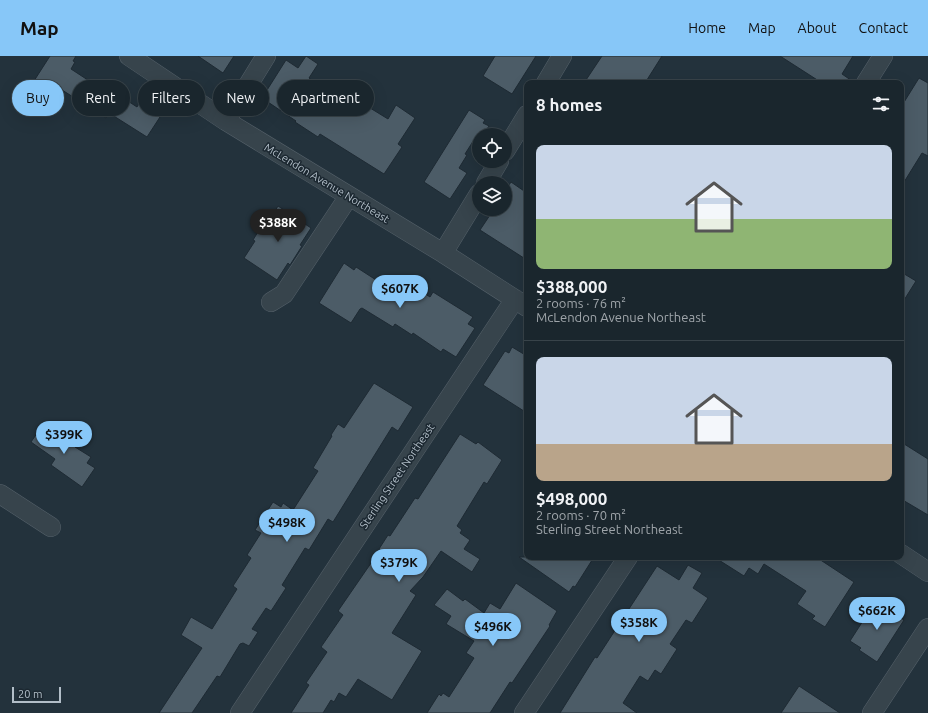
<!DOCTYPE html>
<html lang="en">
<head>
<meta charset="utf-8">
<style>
	body { margin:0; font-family:Ubuntu,sans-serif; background:#232e35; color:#f1f3f6; height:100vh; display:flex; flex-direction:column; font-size:15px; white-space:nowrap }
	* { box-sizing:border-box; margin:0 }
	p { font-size:13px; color:#9fa5aa }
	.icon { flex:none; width:22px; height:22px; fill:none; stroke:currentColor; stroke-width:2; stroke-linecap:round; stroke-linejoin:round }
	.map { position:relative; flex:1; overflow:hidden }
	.sheet { position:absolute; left:524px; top:24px; width:380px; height:480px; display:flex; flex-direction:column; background:#1a262d; border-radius:8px; box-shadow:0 4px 16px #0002,0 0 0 1px #384349 }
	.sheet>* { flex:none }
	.banner { position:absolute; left:12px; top:24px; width:380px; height:36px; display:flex; gap:8px }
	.controls { position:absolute; left:472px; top:72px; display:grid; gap:8px }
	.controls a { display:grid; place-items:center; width:40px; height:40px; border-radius:50%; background:#1a262d; box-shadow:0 4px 16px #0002,0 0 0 1px #384349; font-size:20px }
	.scale { position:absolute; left:12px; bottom:10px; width:49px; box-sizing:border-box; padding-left:4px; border:2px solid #b2bec8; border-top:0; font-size:11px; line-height:14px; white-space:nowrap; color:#b2bec8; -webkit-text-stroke:3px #1c2831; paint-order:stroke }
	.price { position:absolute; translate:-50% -34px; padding:0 9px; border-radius:14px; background:#87c7f8; color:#111; font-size:13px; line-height:26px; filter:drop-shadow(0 1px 2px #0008) }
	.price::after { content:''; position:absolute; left:50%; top:24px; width:12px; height:9px; margin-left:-6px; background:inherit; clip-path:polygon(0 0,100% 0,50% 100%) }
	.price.selected { background:#222; color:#fff }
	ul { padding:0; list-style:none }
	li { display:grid; align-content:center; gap:8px; height:212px; padding:0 12px }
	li+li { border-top:1px solid #384349 }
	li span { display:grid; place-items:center; height:124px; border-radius:8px; color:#555 }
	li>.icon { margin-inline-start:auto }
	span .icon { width:72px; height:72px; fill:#fffc; stroke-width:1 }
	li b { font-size:17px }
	h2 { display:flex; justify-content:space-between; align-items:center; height:48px; padding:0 12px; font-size:17px }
	.chip { padding:0 14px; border-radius:18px; background:#1a262d; box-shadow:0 4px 16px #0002,0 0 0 1px #384349; font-size:14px; line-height:36px }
	.chip.selected { background:#87c7f8; color:#111 }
	header { display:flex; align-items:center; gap:24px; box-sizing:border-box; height:56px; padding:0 20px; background:#87c7f8; color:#111 }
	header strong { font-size:19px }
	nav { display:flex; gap:22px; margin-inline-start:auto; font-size:14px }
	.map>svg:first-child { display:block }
	.building { fill:#4c5c67; stroke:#1e2a33 }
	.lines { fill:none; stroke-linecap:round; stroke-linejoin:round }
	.minor-casing { stroke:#55616a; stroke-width:20 }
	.minor { stroke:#37444c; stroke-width:19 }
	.labels { text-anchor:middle; stroke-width:3; stroke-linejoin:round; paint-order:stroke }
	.street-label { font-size:11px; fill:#b2bec8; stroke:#1c2831 }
</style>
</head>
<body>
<header>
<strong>Map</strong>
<nav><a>Home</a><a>Map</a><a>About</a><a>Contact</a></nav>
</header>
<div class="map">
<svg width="928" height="657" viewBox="0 0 928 657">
	<rect width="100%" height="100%" fill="#23323c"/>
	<path class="building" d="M50,0H76L73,5L75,6L71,13L97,30L99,26L137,51L141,44L154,52L150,57L160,61L147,81L109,57L106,62L59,32L53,41L47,37L43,42L31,35L35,29L32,28Z
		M198,0H234L223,17Z
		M306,0L318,8L309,22L331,39L336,31L388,63L396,49L415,62L398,88L402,91L384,118L320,78L318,81L295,66L296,65L262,42L286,4L298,12Z
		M495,0H536L512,38L483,20Z
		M602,0H662L645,27H584Z
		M780,0H853L842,18L855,27H822Z
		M919,22L928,27V100L922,97L901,131V51Z
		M469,54L485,64L483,67L489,70L483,79H477L465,98L467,99L459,112L467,117L450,143L424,126Z
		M511,126L527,137V204L480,174L494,153H505V135Z
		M278,150L311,172L300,189L302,190L290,209L288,207L277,224L244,202L255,185L253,184L264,166L267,168Z
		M344,207L354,214L356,211L387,231L391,225L397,229L401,222L430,241L433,236L473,261L468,268L475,272L456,301L443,293L441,296L413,277L412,279L395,268L393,271L362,252L360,253L351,267L319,247Z
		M901,216L916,225L901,249Z
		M512,291L527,300V357L483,329L505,295L509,297Z
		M374,327L413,351L398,375L392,371L333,466L328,463L309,494L305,492L282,529L286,532L271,555L266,552L252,573L258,576L249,590L243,587L240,588L220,621L217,620L192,657H159L202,592L181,579L191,561L212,573L237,533L233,530L251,502L247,499L261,477L255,474L273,446L281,451L283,447L293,454L318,415L313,412L332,380L331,379L338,368L344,372Z
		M44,367L77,388L75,391L91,401L87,407L95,412L82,431L51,409L55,403L31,386Z
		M460,378L476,388L478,386L502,404L487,428L484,426L457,470L462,474L460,477L470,484L464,493L480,503L472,516L441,495L423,521L410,535L416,539L392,577L422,595L392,644L358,623L346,641L339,637L334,646L331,644L323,657H291L309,629L306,627L327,596L321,591L343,559L338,555L380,494L379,493L388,479L390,480L415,442L418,443Z
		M901,386L928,403V459L901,443Z
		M519,501H594L575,531L573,530L569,536Z
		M714,501H816L854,526L825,571L812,563L815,560L797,548L806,535L764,508L758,518L749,512L744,520Z
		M688,509L702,517L693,532L708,542L692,567L686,564L670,588L677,593L661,618L655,614L648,625L640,620L623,647L637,657H560L595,601L597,602L657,510L679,524Z
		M516,527L557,555L549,569L550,570L512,627L510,626L490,657H427L439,638L441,640L443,637L449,641L474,602L466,597L474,585L446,568L451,560L434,549L447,533L463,545L465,543L484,557L490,547L500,553Z
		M877,543L893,554L892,556L904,564L877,606L859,594L861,592L850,585Z
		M799,630L840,657H781Z"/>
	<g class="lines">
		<defs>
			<path id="minor" d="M129,0L226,65L443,197L527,251
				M546,27L562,0
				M866,27L883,0
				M226,65L266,0
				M505,95L527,59
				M486,127L499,105
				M443,197L479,138
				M271,246L284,238L349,140
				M0,438L51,471
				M901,498L928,516
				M240,657L515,243
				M524,657L628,501
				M872,657L928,572"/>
		</defs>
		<use href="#minor" class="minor-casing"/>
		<use href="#minor" class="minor"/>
	</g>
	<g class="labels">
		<g class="street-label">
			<text transform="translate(327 127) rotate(31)" y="4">McLendon Avenue Northeast</text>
			<text transform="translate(397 420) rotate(-56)" y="4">Sterling Street Northeast</text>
		</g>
	</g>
</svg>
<div class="controls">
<a><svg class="icon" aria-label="locate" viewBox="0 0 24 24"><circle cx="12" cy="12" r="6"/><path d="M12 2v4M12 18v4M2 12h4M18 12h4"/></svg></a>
<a><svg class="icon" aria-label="layers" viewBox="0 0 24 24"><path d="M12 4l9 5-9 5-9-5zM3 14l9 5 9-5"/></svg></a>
</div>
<div class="scale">20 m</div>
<b class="price selected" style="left:278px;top:187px">$388K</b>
<b class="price" style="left:400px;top:253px">$607K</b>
<b class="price" style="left:64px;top:399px">$399K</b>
<b class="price" style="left:287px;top:487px">$498K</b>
<b class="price" style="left:399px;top:527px">$379K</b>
<b class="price" style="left:877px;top:575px">$662K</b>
<b class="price" style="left:639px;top:587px">$358K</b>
<b class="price" style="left:493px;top:591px">$496K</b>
<div class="banner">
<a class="chip selected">Buy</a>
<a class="chip">Rent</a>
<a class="chip">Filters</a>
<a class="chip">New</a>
<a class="chip">Apartment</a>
</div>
<section class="sheet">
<h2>8 homes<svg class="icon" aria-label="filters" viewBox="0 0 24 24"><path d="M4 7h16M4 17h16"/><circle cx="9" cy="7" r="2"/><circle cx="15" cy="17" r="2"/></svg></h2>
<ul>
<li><span style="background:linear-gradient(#c9d6e8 60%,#8fb573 0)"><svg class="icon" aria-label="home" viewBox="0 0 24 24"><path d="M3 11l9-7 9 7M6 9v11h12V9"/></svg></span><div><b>$388,000</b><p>2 rooms · 76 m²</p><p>McLendon Avenue Northeast</p></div></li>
<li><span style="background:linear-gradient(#c9d6e8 70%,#b9a48a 0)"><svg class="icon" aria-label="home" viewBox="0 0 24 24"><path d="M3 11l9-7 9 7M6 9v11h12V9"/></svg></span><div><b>$498,000</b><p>2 rooms · 70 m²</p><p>Sterling Street Northeast</p></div></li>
</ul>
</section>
</div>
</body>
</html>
